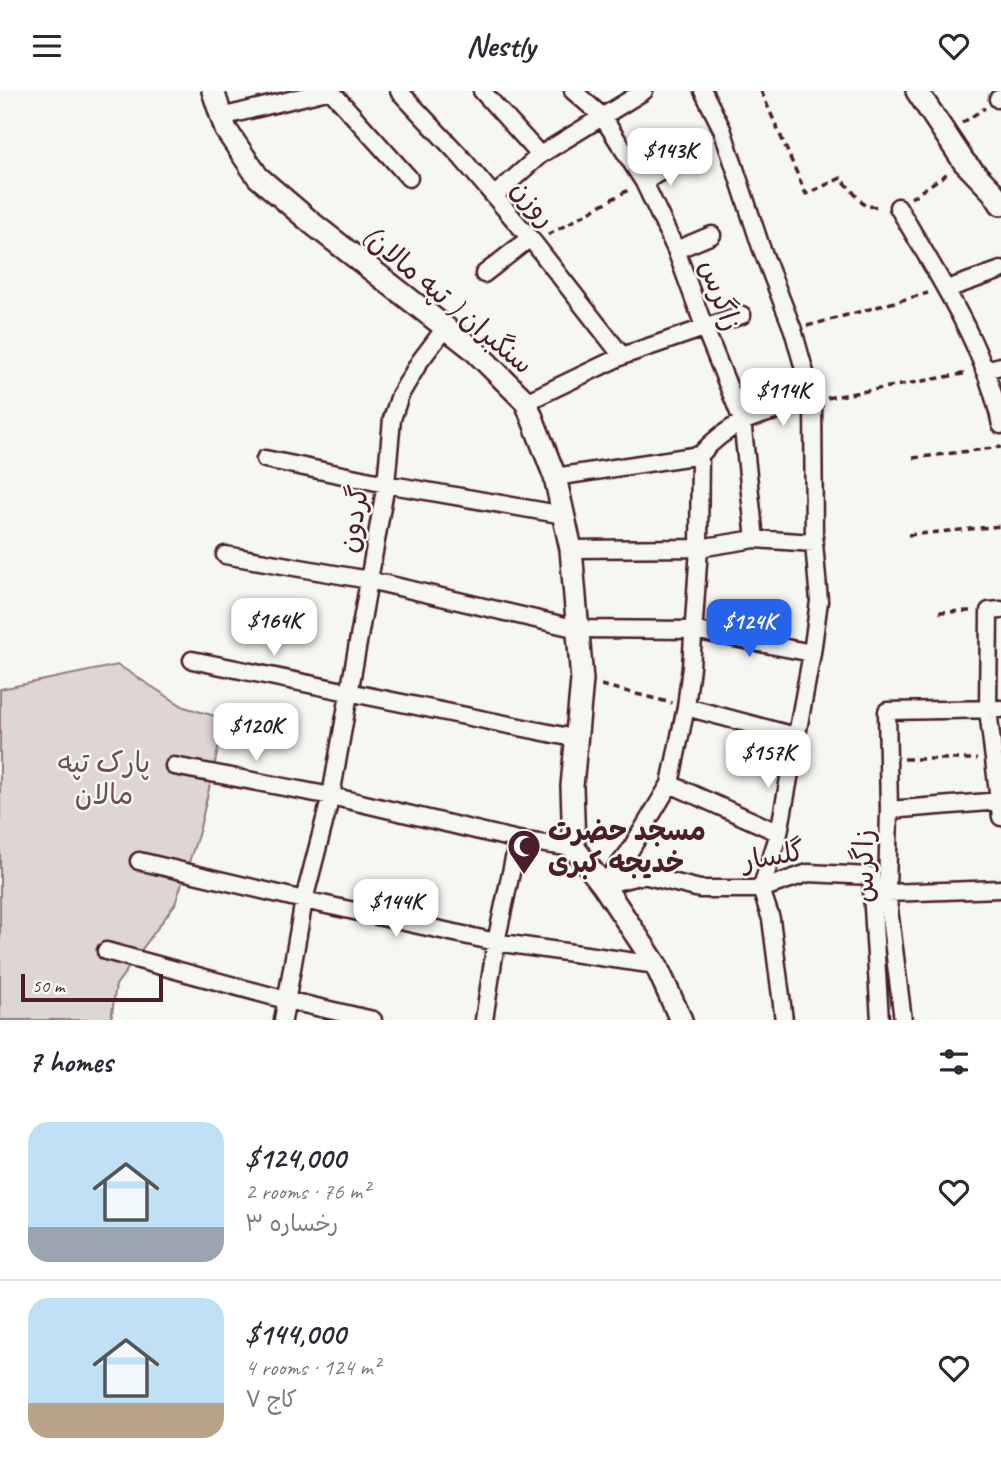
<!DOCTYPE html>
<html lang="en">
<head>
<meta charset="utf-8">
<style>
	body { margin:0; font-family:Caveat,"Playpen Sans Arabic",sans-serif; background:#f2f2f3; color:#2b2b33; height:100vh; display:flex; flex-direction:column; font-size:26px; white-space:nowrap }
	* { box-sizing:border-box; margin:0 }
	p { font-size:23px; color:#7c7c81 }
	.icon { flex:none; width:38px; height:38px; fill:none; stroke:currentColor; stroke-width:2; stroke-linecap:round; stroke-linejoin:round }
	.map { position:relative; height:929px; overflow:hidden }
	.details { display:flex; flex-direction:column; background:#fff; flex:1 }
	.details>* { flex:none }
	.scale { position:absolute; left:21px; bottom:18px; width:142px; box-sizing:border-box; padding-left:7px; border:4px solid #4a1f2b; border-top:0; font-size:19px; line-height:24px; white-space:nowrap; color:#4a1f2b; -webkit-text-stroke:5px #f6f6f2; paint-order:stroke }
	.price { position:absolute; translate:-50% -60px; padding:0 16px; border-radius:14px; background:#fff; color:#222; font-size:23px; line-height:46px; filter:drop-shadow(0 2px 4px #0008) }
	.price::after { content:''; position:absolute; left:50%; top:42px; width:21px; height:16px; margin-left:-10px; background:inherit; clip-path:polygon(0 0,100% 0,50% 100%) }
	.price.on { background:#2563eb; color:#fff }
	ul { padding:0; list-style:none }
	li { display:flex; align-items:center; gap:21px; height:175px; padding:0 28px }
	li+li { border-top:2px solid #e1e1e2 }
	li span { display:grid; place-items:center; flex:none; width:196px; height:140px; border-radius:21px; color:#555 }
	li>.icon { margin-inline-start:auto }
	span .icon { width:84px; height:84px; fill:#fffc; stroke-width:1 }
	li b { font-size:30px }
	h2 { display:flex; justify-content:space-between; align-items:center; height:84px; padding:0 28px; font-size:30px }
	header { display:flex; justify-content:space-between; align-items:center; height:91px; padding:0 28px; background:#fff; font-size:32px; font-weight:800 }
	.map>svg:first-child { display:block }
	.green { fill:#ddd6d5; stroke:#947a80; stroke-width:2 }
	.lines { fill:none; stroke-linecap:round; stroke-linejoin:round }
	.minor-casing { stroke:#4a1f2b; stroke-width:21 }
	.secondary-casing { stroke:#4a1f2b; stroke-width:26 }
	.path { stroke:#4a1f2b; stroke-width:3.5; stroke-dasharray:7 5; stroke-linecap:butt }
	.minor { stroke:#f6f6f2; stroke-width:16 }
	.secondary { stroke:#f6f6f2; stroke-width:21 }
	.labels { text-anchor:middle; stroke-width:5; stroke-linejoin:round; paint-order:stroke }
	.street-label { font-size:28px; fill:#4a1f2b; stroke:#f6f6f2 }
	.park-label { font-size:28px; fill:#6f4d56; stroke:#f6f6f2 }
	.poi-label { font-size:28px; font-weight:bold; fill:#4a1f2b; stroke:#f6f6f2; text-anchor:start }
</style>
</head>
<body>
<header><svg class="icon" aria-label="menu" viewBox="0 0 24 24"><path d="M4 6h16M4 12h16M4 18h16"/></svg>Nestly<svg class="icon" aria-label="heart" viewBox="0 0 24 24"><path d="M12 20l-8-8c-3-5 5-10 8-4 3-6 11-1 8 4z"/></svg></header>
<div class="map">
<svg width="1001" height="929" viewBox="0 0 1001 929">
	<rect width="100%" height="100%" fill="#f6f6f2"/>
	<filter id="ink" filterUnits="userSpaceOnUse"><feTurbulence type="fractalNoise" baseFrequency=".0143" numOctaves="2"/><feDisplacementMap in="SourceGraphic" scale="14" xChannelSelector="R" yChannelSelector="G"/><feConvolveMatrix kernelMatrix="1 2 1 2 8 2 1 2 1" color-interpolation-filters="sRGB"/></filter>
	<g filter="url(#ink)">
		<path class="green" d="M118,574L184,616L225,628L199,741L175,813L116,894L111,929H0V598Z"/>
		<g class="lines">
			<defs>
				<path id="minor" d="M331,0L409,87
					M399,0L460,65L534,152L622,265
					M482,0L540,64
					M573,0L602,25L644,91L676,159L705,238L742,329L755,448L814,452L819,510L812,562L779,742L761,798L771,828L784,929
					M703,0L722,38L761,156L793,239L813,310L814,452
					M998,8L1001,7
					M221,26L327,0
					M644,91L676,71
					M494,105L540,64L644,0
					M898,116C938,185 985,255 1001,334
					M676,159L712,144
					M484,183L530,147
					M947,198L1001,179
					M984,279L1001,275
					M526,311L622,265L742,224
					M265,368L386,393L564,424
					M555,386L700,364C734,325 766,323 813,310
					M571,458L699,457L755,448
					M225,464L369,489L578,538L693,539L812,562
					M1001,519L989,520L988,619L1001,726
					M192,569L578,648
					M686,616L795,645
					M174,675L331,705L518,749L574,757
					M670,693L779,742
					M889,719L1001,710
					M139,770L304,809L496,851L656,874
					M603,794L629,761L670,693L686,616L691,576L699,457L700,364
					M603,794L643,784L700,798H761L808,782L871,785L880,929
					M887,802L1001,798
					M106,860L286,909L373,929
					M283,929L304,809L331,705L386,393L392,328L400,304L420,270L445,237
					M484,929L496,851L518,749
					M903,929L887,802L889,719L887,620L1001,618"/>
				<path id="secondary" d="M213,0L226,39L258,86L313,133L473,258L526,311L555,386L571,458L582,589L572,695L574,757L603,794L656,874L681,929
					M917,0L964,71L993,101L1001,113"/>
			</defs>
			<use href="#minor" class="minor-casing"/>
			<use href="#secondary" class="secondary-casing"/>
			<path class="path" d="M761,0L806,103L841,87L865,115L881,116
				M962,32L985,17
				M911,107L948,82
				M548,144L630,98
				M807,235L928,202
				M827,307L968,282
				M913,367L1001,356
				M908,444L1001,435
				M939,521L973,520
				M601,594L672,612
				M904,668H977"/>
			<use href="#minor" class="minor"/>
			<use href="#secondary" class="secondary"/>
		</g>
	</g>
	<defs>
		<symbol id="mosque-pin" viewBox="-11 -11 22 30"><path d="M0 17L-7.5 6A9.5 9.5 0 1 1 7.5 6Z" fill="#4a1f2b" stroke="#f6f6f2"/><path d="M3.5-4.9A6 6 0 1 0 3.5 4.9A5 5 0 1 1 3.5-4.9Z" fill="#fff"/></symbol>
	</defs>
	<g fill-rule="evenodd">
		<use href="#mosque-pin" x="505" y="736" width="38" height="52"/>
	</g>
	<g class="labels">
		<g class="street-label">
			<text transform="translate(534 112) rotate(50)" y="10">روزن</text>
			<text transform="translate(721 204) rotate(70)" y="10">زاگرس</text>
			<text transform="translate(448 208) rotate(40)" y="10">سنگبران ( تپه مالان)</text>
			<text transform="translate(353 428) rotate(-80)" y="10">گردون</text>
			<text transform="translate(773 764) rotate(-10)" y="10">گلسار</text>
			<text transform="translate(863 775) rotate(-90)" y="10">زاگرس</text>
		</g>
		<g class="park-label">
			<text x="104" y="681">پارک تپه<tspan x="104" dy="32">مالان</tspan></text>
		</g>
		<g class="poi-label">
			<text x="548" y="749">مسجد حضرت<tspan x="548" dy="32">خدیجه کبری</tspan></text>
		</g>
	</g>
</svg>
<div class="scale">50 m</div>
<b class="price" style="left:670px;top:97px">$143K</b>
<b class="price" style="left:783px;top:337px">$114K</b>
<b class="price" style="left:274px;top:567px">$164K</b>
<b class="price on" style="left:749px;top:568px">$124K</b>
<b class="price" style="left:256px;top:672px">$120K</b>
<b class="price" style="left:768px;top:699px">$157K</b>
<b class="price" style="left:396px;top:848px">$144K</b>
</div>
<section class="details">
<h2>7 homes<svg class="icon" aria-label="filters" viewBox="0 0 24 24"><path d="M4 7h16M4 17h16"/><circle cx="9" cy="7" r="2"/><circle cx="15" cy="17" r="2"/></svg></h2>
<ul>
<li><span style="background:linear-gradient(#bfe0f5 75%,#9aa5b1 0)"><svg class="icon" aria-label="home" viewBox="0 0 24 24"><path d="M3 11l9-7 9 7M6 9v11h12V9"/></svg></span><div><b>$124,000</b><p>2 rooms · 76 m²</p><p>رخساره ۳</p></div><svg class="icon" aria-label="heart" viewBox="0 0 24 24"><path d="M12 20l-8-8c-3-5 5-10 8-4 3-6 11-1 8 4z"/></svg></li>
<li><span style="background:linear-gradient(#bfe0f5 75%,#b9a48a 0)"><svg class="icon" aria-label="home" viewBox="0 0 24 24"><path d="M3 11l9-7 9 7M6 9v11h12V9"/></svg></span><div><b>$144,000</b><p>4 rooms · 124 m²</p><p>کاج ۷</p></div><svg class="icon" aria-label="heart" viewBox="0 0 24 24"><path d="M12 20l-8-8c-3-5 5-10 8-4 3-6 11-1 8 4z"/></svg></li>
</ul>
</section>
</body>
</html>
